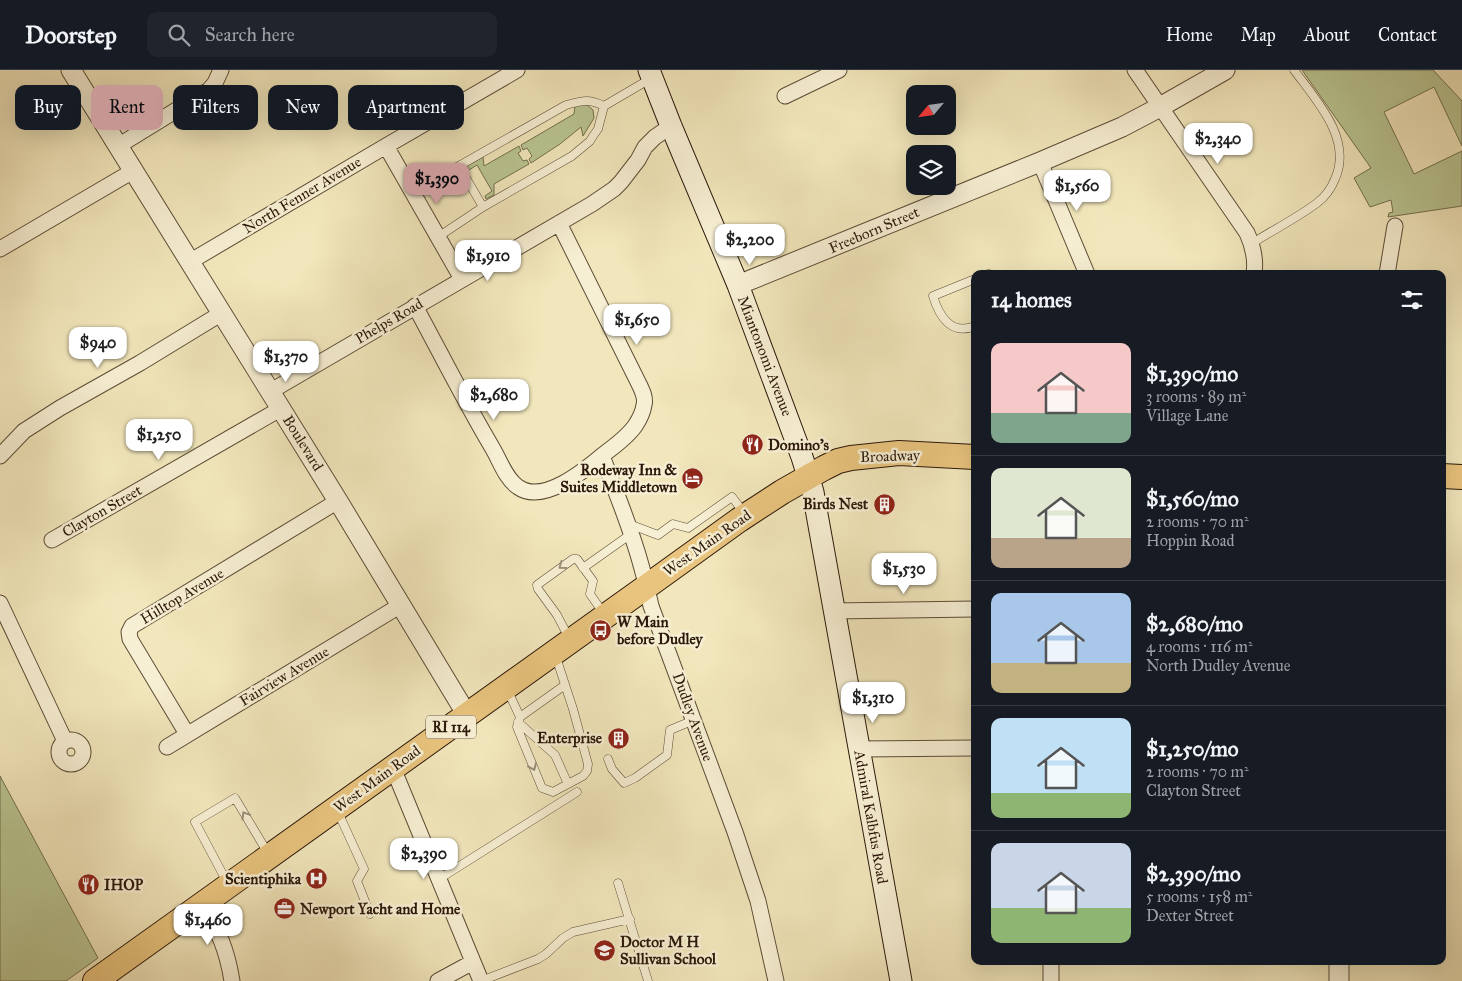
<!DOCTYPE html>
<html lang="en">
<head>
<meta charset="utf-8">
<style>
	body { margin:0; font-family:"IM FELL Great Primer",serif; background:#20242c; color:#f1f3f6; height:100vh; display:flex; flex-direction:column; font-size:19px; white-space:nowrap }
	* { box-sizing:border-box; margin:0 }
	p { font-size:16px; color:#9ea1a6 }
	.icon { flex:none; width:28px; height:28px; fill:none; stroke:currentColor; stroke-width:2; stroke-linecap:round; stroke-linejoin:round }
	.map { position:relative; flex:1; overflow:hidden }
	.side { position:absolute; left:971px; top:200px; width:475px; height:695px; display:flex; flex-direction:column; background:#171b24; border-radius:10px; box-shadow:0 5px 20px #0002 }
	.side>* { flex:none }
	.top-card { position:absolute; left:15px; top:15px; width:475px; height:45px; display:flex; gap:10px }
	.needle { width:32px; rotate:241deg }
	.buttons { position:absolute; left:906px; top:15px; display:grid; gap:10px }
	.buttons a { display:grid; place-items:center; width:50px; height:50px; border-radius:10px; background:#171b24; box-shadow:0 5px 20px #0002; font-size:25px }
	.price { position:absolute; translate:-50% -42px; padding:0 11px; border-radius:10px; background:#fff; color:#222; font-size:16px; line-height:32px; filter:drop-shadow(0 1px 2px #0008) }
	.price::after { content:''; position:absolute; left:50%; top:30px; width:15px; height:11px; margin-left:-8px; background:inherit; clip-path:polygon(0 0,100% 0,50% 100%) }
	.price.selected { background:#c59692; color:#111 }
	ul { padding:0; list-style:none }
	li { display:flex; align-items:center; gap:15px; height:125px; padding:0 20px }
	li+li { border-top:1px solid #363941 }
	li span { display:grid; place-items:center; flex:none; width:140px; height:100px; border-radius:10px; color:#555 }
	li>.icon { margin-inline-start:auto }
	span .icon { width:60px; height:60px; fill:#fffc; stroke-width:1 }
	li b { font-size:21px }
	h2 { display:flex; justify-content:space-between; align-items:center; height:60px; padding:0 20px; font-size:21px }
	.tag { padding:0 18px; border-radius:10px; background:#171b24; box-shadow:0 5px 20px #0002; font-size:18px; line-height:45px }
	.tag.selected { background:#c59692; color:#111 }
	header { display:flex; align-items:center; gap:30px; box-sizing:border-box; height:70px; padding:0 25px; background:#171b24; border-bottom:1px solid #363941 }
	header strong { font-size:24px }
	nav { display:flex; gap:28px; margin-inline-start:auto; font-size:18px }
	.search { width:350px; height:45px; background:#20242c; display:flex; align-items:center; gap:12px; box-sizing:border-box; padding:0 18px; border-radius:10px; color:#9ea1a6; font-size:19px }
	.map>svg:first-child { display:block }
	.green { fill:#b9c592; stroke:#726e4e }
	.lines { fill:none; stroke-linecap:round; stroke-linejoin:round }
	.service-casing { stroke:#5d4c36; stroke-width:9 }
	.minor-casing { stroke:#5d4c36; stroke-width:17 }
	.tertiary-casing { stroke:#5d4c36; stroke-width:21 }
	.secondary-casing { stroke:#2b180a; stroke-width:23 }
	.primary-casing { stroke:#2b180a; stroke-width:26 }
	.service { stroke:#f7efd3; stroke-width:8 }
	.minor { stroke:#f7efd3; stroke-width:15 }
	.tertiary { stroke:#f7efd3; stroke-width:19 }
	.secondary { stroke:#f7efd3; stroke-width:21 }
	.primary { stroke:#e9c47e; stroke-width:24 }
	.oneway { stroke:#9b8e79 }
	.labels { text-anchor:middle; stroke-width:5; stroke-linejoin:round; paint-order:stroke }
	.shield { fill:#f7efd3; stroke:#685846; stroke-width:1 }
	.shield-label { font-size:14px; font-weight:bold; fill:#2b180a }
	.street-label { font-size:15px; fill:#2b180a; stroke:#f7efd3 }
	.poi-label { font-size:15px; font-weight:bold; fill:#2b180a; stroke:#f7efd3; text-anchor:start }
</style>
</head>
<body>
<header>
<strong>Doorstep</strong>
<div class="search"><svg class="icon" aria-label="search" viewBox="0 0 24 24"><circle cx="10" cy="10" r="6"/><path d="M15 15l6 6"/></svg>Search here</div>
<nav><a>Home</a><a>Map</a><a>About</a><a>Contact</a></nav>
</header>
<div class="map">
<svg width="1462" height="911" viewBox="0 0 1462 911">
	<rect width="100%" height="100%" fill="#f2e7bc"/>
	<filter id="stains"><feTurbulence type="fractalNoise" baseFrequency=".004" numOctaves="4"/><feColorMatrix values="0 0 0 0 .2 0 0 0 0 .09 0 0 0 0 .02 0 0 0 .5 -.17"/></filter>
	<radialGradient id="worn" r=".72"><stop offset=".6" stop-color="#630" stop-opacity="0"/><stop offset="1" stop-color="#630" stop-opacity=".3"/></radialGradient>
	<path class="green" d="M1302,0H1433L1462,31V76L1434,17L1384,42L1414,104L1462,81V136L1388,147L1389,143L1393,142L1391,130L1370,137L1354,108L1371,98Z
		M586,34L593,40L594,48L583,66L581,57L560,74L531,93L529,89L532,86L527,78L523,80L521,75L574,44L575,35Z
		M519,76L521,81L518,83L523,91L527,90L529,94L494,114V125L486,129L485,126L492,121L477,95L469,100L467,96L483,87L484,96Z
		M0,706L98,888L66,911H0Z"/>
	<g class="lines">
		<defs>
			<path id="service" d="M604,36L650,9
				M459,96L483,137
				M413,122L566,35C581,31 589,28 604,36L598,59L593,66L590,71L572,86L483,137L438,167
				M1251,174C1273,160 1297,148 1317,133C1325,127 1331,119 1335,109C1353,69 1316,30 1294,0
				M988,204H989
				M975,209L933,226C939,246 951,266 975,256
				M629,454L658,465L673,454L688,458L732,427L745,444
				M583,498L631,464
				M569,568L557,545L538,519L537,515L573,489H577L593,511L590,524L604,544
				M507,619L520,647L517,657L542,718L553,722L583,706L587,701L588,694L573,639L555,584
				M520,647L565,615
				M518,652L555,685L568,714
				M608,689L612,699L624,713L635,708L667,685L670,660L694,650
				M337,740L364,799L357,811L370,844
				M439,809L577,722
				M618,813L648,911
				M228,814L195,752L235,728L269,785
				M481,911L538,889L546,884L563,868L573,862L630,849"/>
			<path id="minor" d="M1135,0L1247,163C1253,176 1256,190 1254,204
				M785,26L839,0
				M118,76L209,20L215,13L221,0
				M386,76L462,209
				M1040,92L1087,204
				M0,179L133,101
				M191,191L386,76L517,0
				M1387,204L1395,156
				M415,236C441,284 465,332 493,379C500,391 506,409 518,417C543,435 585,400 604,384C615,376 627,367 635,356C639,350 643,342 644,335C646,328 642,320 639,314L559,153
				M271,321L592,134L614,119L621,112L638,90L645,77L655,67L671,56
				M0,386L24,361L60,338L140,293L222,243
				M602,386C616,422 631,458 641,495C645,509 648,523 651,536L735,762L758,831L776,911
				M52,470L282,338
				M0,533L65,671
				M833,541L975,539
				M187,664L130,569L129,562L132,556L338,431
				M59 682a12 12 0 1 1 24 0a12 12 0 1 1-24 0Z
				M167,677L401,535
				M859,679L975,678
				M393,698L481,911
				M202,835C219,861 227,880 232,911
				M1051,891V911
				M438,911L473,892"/>
			<path id="tertiary" d="M71,0L338,431L467,645
				M738,215L1040,92L1122,57L1160,37L1225,0
				M1339,891V911"/>
			<path id="secondary" d="M649,0L671,56L738,215L802,387L813,422L901,911"/>
			<path id="primary" d="M1442,406L1462,407
				M95,911L646,517L739,450L782,422L824,398L838,391L851,388L899,383L975,387"/>
		</defs>
		<use href="#service" class="service-casing"/>
		<use href="#minor" class="minor-casing"/>
		<use href="#tertiary" class="tertiary-casing"/>
		<use href="#secondary" class="secondary-casing"/>
		<use href="#primary" class="primary-casing"/>
		<use href="#service" class="service"/>
		<use href="#minor" class="minor"/>
		<use href="#tertiary" class="tertiary"/>
		<use href="#secondary" class="secondary"/>
		<use href="#primary" class="primary"/>
	</g>
	<defs><path id="oneway-chevron" d="M-2-3.5L2.5 0L-2 3.5" fill="none" stroke-width="1.6" stroke-linecap="round" stroke-linejoin="round" transform="scale(1.25)"/></defs>
	<g class="oneway">
		<use href="#oneway-chevron" transform="translate(562 496) rotate(144)"/>
		<use href="#oneway-chevron" transform="translate(533 697) rotate(67)"/>
		<use href="#oneway-chevron" transform="translate(245 745) rotate(-121)"/>
	</g>
	<defs>
		<symbol id="restaurant-disc" viewBox="-11 -11 22 22"><circle r="9.5" fill="#8f2418" stroke="#f7efd3"/><path d="M-5-6h1v4h1v-4h1v4h1v-4h1v5L-1.5 .5V6h-2V.5L-5-1ZM5-6V6H3V1.5H1.5Q1.5-4 5-6Z" fill="#fff"/></symbol>
		<symbol id="hotel-disc" viewBox="-11 -11 22 22"><circle r="9.5" fill="#8f2418" stroke="#f7efd3"/><path d="M-6-4.5h1.5V1H6V5H4.5V3h-9V5H-6ZM-4 0a1.8 1.8 0 1 1 3.6 0ZM.5 0V-2.5h3Q6-2.5 6 0Z" fill="#fff"/></symbol>
		<symbol id="building-disc" viewBox="-11 -11 22 22"><circle r="9.5" fill="#8f2418" stroke="#f7efd3"/><path d="M-4-6H4V6H1V3H-1V6H-4ZM-2.5-4.3h1.7v1.8h-1.7ZM.8-4.3h1.7v1.8H.8ZM-2.5-1h1.7V.8h-1.7ZM.8-1h1.7V.8H.8Z" fill="#fff"/></symbol>
		<symbol id="bus-disc" viewBox="-11 -11 22 22"><circle r="9.5" fill="#8f2418" stroke="#f7efd3"/><path d="M-5-6H5V4H4V6H2V4H-2V6H-4V4H-5ZM-3.5-4V0h7V-4ZM-3.5 1.2v1.5H-2V1.2ZM2 1.2v1.5H3.5V1.2Z" fill="#fff"/></symbol>
		<symbol id="hospital-disc" viewBox="-11 -11 22 22"><circle r="9.5" fill="#8f2418" stroke="#f7efd3"/><path d="M-5-5h3v3.5h4V-5h3V5h-3V1.5h-4V5h-3Z" fill="#fff"/></symbol>
		<symbol id="office-disc" viewBox="-11 -11 22 22"><circle r="9.5" fill="#8f2418" stroke="#f7efd3"/><path d="M-6-3h4V-5.5h4V-3h4V5H-6ZM-1-4.5V-3h2v-1.5ZM-6 0V1H6V0Z" fill="#fff"/></symbol>
		<symbol id="school-disc" viewBox="-11 -11 22 22"><circle r="9.5" fill="#8f2418" stroke="#f7efd3"/><path d="M0-5L7-2L0 1L-7-2ZM-4 1L0 2.5L4 1V4Q0 6-4 4Z" fill="#fff"/></symbol>
	</defs>
	<g fill-rule="evenodd">
		<use href="#restaurant-disc" x="740" y="362" width="25" height="25"/>
		<use href="#hotel-disc" x="680" y="396" width="25" height="25"/>
		<use href="#building-disc" x="872" y="422" width="25" height="25"/>
		<use href="#bus-disc" x="588" y="548" width="25" height="25"/>
		<use href="#building-disc" x="606" y="656" width="25" height="25"/>
		<use href="#hospital-disc" x="304" y="796" width="25" height="25"/>
		<use href="#restaurant-disc" x="76" y="802" width="25" height="25"/>
		<use href="#office-disc" x="272" y="826" width="25" height="25"/>
		<use href="#school-disc" x="592" y="868" width="25" height="25"/>
	</g>
	<g class="labels">
		<rect class="shield" x="426" y="645.5" width="50" height="23" rx="4"/>
		<g class="shield-label">
			<text x="451" y="662">RI 114</text>
		</g>
		<g class="street-label">
			<text transform="translate(302 125) rotate(-31)" y="5">North Fenner Avenue</text>
			<text transform="translate(874 160) rotate(-23)" y="5">Freeborn Street</text>
			<text transform="translate(389 251) rotate(-30)" y="5">Phelps Road</text>
			<text transform="translate(765 286) rotate(69)" y="5">Miantonomi Avenue</text>
			<text transform="translate(303 373) rotate(58)" y="5">Boulevard</text>
			<text transform="translate(890 386) rotate(-2)" y="5">Broadway</text>
			<text transform="translate(102 441) rotate(-30)" y="5">Clayton Street</text>
			<text transform="translate(707 473) rotate(-35)" y="5">West Main Road</text>
			<text transform="translate(182 526) rotate(-31)" y="5">Hilltop Avenue</text>
			<text transform="translate(284 606) rotate(-31)" y="5">Fairview Avenue</text>
			<text transform="translate(693 647) rotate(70)" y="5">Dudley Avenue</text>
			<text transform="translate(377 709) rotate(-36)" y="5">West Main Road</text>
			<text transform="translate(871 747) rotate(80)" y="5">Admiral Kalbfus Road</text>
		</g>
		<g class="poi-label">
			<text x="768" y="380">Domino's</text>
			<text x="677" y="405" text-anchor="end">Rodeway Inn &amp;<tspan x="677" dy="17">Suites Middletown</tspan></text>
			<text x="868" y="439" text-anchor="end">Birds Nest</text>
			<text x="617" y="557">W Main<tspan x="617" dy="17">before Dudley</tspan></text>
			<text x="602" y="673" text-anchor="end">Enterprise</text>
			<text x="301" y="814" text-anchor="end">Scientiphika</text>
			<text x="104" y="820">IHOP</text>
			<text x="300" y="844">Newport Yacht and Home</text>
			<text x="620" y="877">Doctor M H<tspan x="620" dy="17">Sullivan School</tspan></text>
		</g>
	</g>
	<rect width="100%" height="100%" filter="url(#stains)"/>
	<rect width="100%" height="100%" fill="url(#worn)"/>
</svg>
<div class="buttons">
<a><svg class="needle" viewBox="-14 -14 28 28"><path d="M0-13l5 13h-10z" fill="#e53935"/><path d="M0 13l5-13h-10z" fill="#9ea1a6"/></svg></a>
<a><svg class="icon" aria-label="layers" viewBox="0 0 24 24"><path d="M12 4l9 5-9 5-9-5zM3 14l9 5 9-5"/></svg></a>
</div>
<b class="price" style="left:1218px;top:95px">$2,340</b>
<b class="price selected" style="left:437px;top:135px">$1,390</b>
<b class="price" style="left:1077px;top:142px">$1,560</b>
<b class="price" style="left:750px;top:196px">$2,200</b>
<b class="price" style="left:488px;top:212px">$1,910</b>
<b class="price" style="left:637px;top:276px">$1,650</b>
<b class="price" style="left:98px;top:299px">$940</b>
<b class="price" style="left:286px;top:313px">$1,370</b>
<b class="price" style="left:494px;top:351px">$2,680</b>
<b class="price" style="left:159px;top:391px">$1,250</b>
<b class="price" style="left:904px;top:525px">$1,530</b>
<b class="price" style="left:873px;top:654px">$1,310</b>
<b class="price" style="left:424px;top:810px">$2,390</b>
<b class="price" style="left:208px;top:876px">$1,460</b>
<div class="top-card">
<a class="tag">Buy</a>
<a class="tag selected">Rent</a>
<a class="tag">Filters</a>
<a class="tag">New</a>
<a class="tag">Apartment</a>
</div>
<section class="side">
<h2>14 homes<svg class="icon" aria-label="filters" viewBox="0 0 24 24"><path d="M4 7h16M4 17h16"/><circle cx="9" cy="7" r="2"/><circle cx="15" cy="17" r="2"/></svg></h2>
<ul>
<li><span style="background:linear-gradient(#f6c9c9 70%,#7fa58c 0)"><svg class="icon" aria-label="home" viewBox="0 0 24 24"><path d="M3 11l9-7 9 7M6 9v11h12V9"/></svg></span><div><b>$1,390/mo</b><p>3 rooms · 89 m²</p><p>Village Lane</p></div></li>
<li><span style="background:linear-gradient(#dfe7d0 70%,#b9a48a 0)"><svg class="icon" aria-label="home" viewBox="0 0 24 24"><path d="M3 11l9-7 9 7M6 9v11h12V9"/></svg></span><div><b>$1,560/mo</b><p>2 rooms · 70 m²</p><p>Hoppin Road</p></div></li>
<li><span style="background:linear-gradient(#a9c7e8 70%,#c2b280 0)"><svg class="icon" aria-label="home" viewBox="0 0 24 24"><path d="M3 11l9-7 9 7M6 9v11h12V9"/></svg></span><div><b>$2,680/mo</b><p>4 rooms · 116 m²</p><p>North Dudley Avenue</p></div></li>
<li><span style="background:linear-gradient(#bfe0f5 75%,#8fb573 0)"><svg class="icon" aria-label="home" viewBox="0 0 24 24"><path d="M3 11l9-7 9 7M6 9v11h12V9"/></svg></span><div><b>$1,250/mo</b><p>2 rooms · 70 m²</p><p>Clayton Street</p></div></li>
<li><span style="background:linear-gradient(#c9d6e8 65%,#8fb573 0)"><svg class="icon" aria-label="home" viewBox="0 0 24 24"><path d="M3 11l9-7 9 7M6 9v11h12V9"/></svg></span><div><b>$2,390/mo</b><p>5 rooms · 158 m²</p><p>Dexter Street</p></div></li>
</ul>
</section>
</div>
</body>
</html>
